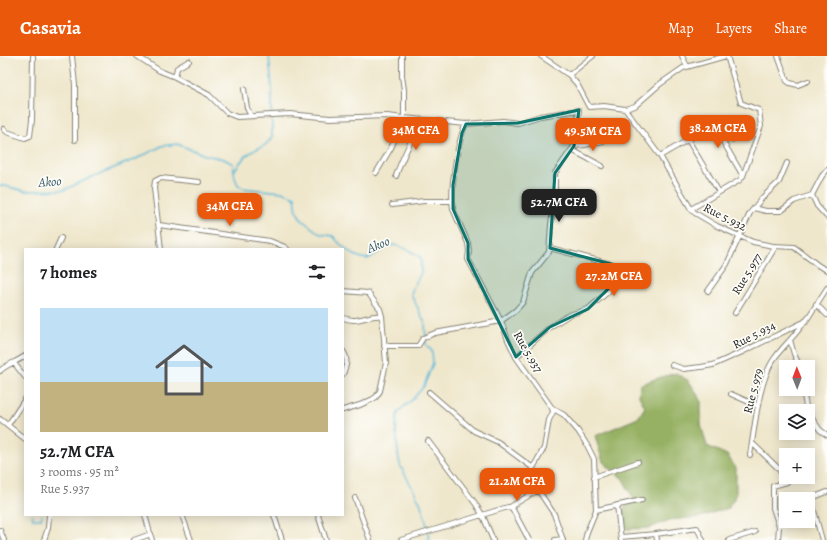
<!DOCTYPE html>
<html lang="en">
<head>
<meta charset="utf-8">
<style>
	body { margin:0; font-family:Alegreya,serif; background:#f6f6f6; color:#202124; height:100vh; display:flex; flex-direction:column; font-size:15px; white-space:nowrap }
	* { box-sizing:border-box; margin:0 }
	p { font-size:13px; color:#757577 }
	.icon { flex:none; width:22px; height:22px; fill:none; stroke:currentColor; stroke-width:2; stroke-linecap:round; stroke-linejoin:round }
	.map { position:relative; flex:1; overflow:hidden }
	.sheet { position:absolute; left:24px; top:192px; width:320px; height:268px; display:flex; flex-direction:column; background:#fff; border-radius:0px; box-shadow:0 2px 10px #0003 }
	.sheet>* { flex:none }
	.needle { width:26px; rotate:359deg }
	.fabs { position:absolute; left:779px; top:304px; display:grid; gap:8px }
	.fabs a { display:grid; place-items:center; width:36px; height:36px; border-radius:0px; background:#fff; box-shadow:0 2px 10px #0003; font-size:20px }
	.price { position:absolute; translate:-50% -34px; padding:0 9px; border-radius:8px; background:#ea580c; color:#fff; font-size:13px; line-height:26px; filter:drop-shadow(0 1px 2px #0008) }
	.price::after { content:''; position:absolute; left:50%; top:24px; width:12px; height:9px; margin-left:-6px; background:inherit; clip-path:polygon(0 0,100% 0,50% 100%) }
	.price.active { background:#222; color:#fff }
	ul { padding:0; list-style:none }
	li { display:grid; align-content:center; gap:8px; height:212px; padding:0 16px }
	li+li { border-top:1px solid #e0e0e0 }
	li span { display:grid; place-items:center; height:124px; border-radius:0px; color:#555 }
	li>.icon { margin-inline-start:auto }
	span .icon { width:72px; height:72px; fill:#fffc; stroke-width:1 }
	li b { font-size:17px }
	h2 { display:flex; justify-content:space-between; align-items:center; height:48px; padding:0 16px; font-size:17px }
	header { display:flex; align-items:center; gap:24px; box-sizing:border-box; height:56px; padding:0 20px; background:#ea580c; color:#fff }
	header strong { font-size:19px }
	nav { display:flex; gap:22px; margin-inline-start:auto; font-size:14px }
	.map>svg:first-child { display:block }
	.green { fill:#bdce71; stroke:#6c7546 }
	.forest { fill:#96b163; stroke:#596640 }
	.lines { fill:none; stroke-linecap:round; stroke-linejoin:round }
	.stream { stroke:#59b7d8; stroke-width:1.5 }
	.street-casing { stroke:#868274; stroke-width:6 }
	.street { stroke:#fff; stroke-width:4 }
	.marked { fill:#0f766e; fill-opacity:0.2; stroke:#0f766e; stroke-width:3; stroke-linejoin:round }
	.labels { text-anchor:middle; stroke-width:3.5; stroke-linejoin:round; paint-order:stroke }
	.street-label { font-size:12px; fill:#1c1c1c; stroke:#fdfcf7 }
	.water-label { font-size:13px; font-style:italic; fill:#345a67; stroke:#fdfcf7 }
</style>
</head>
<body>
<header>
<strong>Casavia</strong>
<nav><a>Map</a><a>Layers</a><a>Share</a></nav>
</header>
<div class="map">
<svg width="827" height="484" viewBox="0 0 827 484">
	<rect width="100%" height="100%" fill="#fdfcf7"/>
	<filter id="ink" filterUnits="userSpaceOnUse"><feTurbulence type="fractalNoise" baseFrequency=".025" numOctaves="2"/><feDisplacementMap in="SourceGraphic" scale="8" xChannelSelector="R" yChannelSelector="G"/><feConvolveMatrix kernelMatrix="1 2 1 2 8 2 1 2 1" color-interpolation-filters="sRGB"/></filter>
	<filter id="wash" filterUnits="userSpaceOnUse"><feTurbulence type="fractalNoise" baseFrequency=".012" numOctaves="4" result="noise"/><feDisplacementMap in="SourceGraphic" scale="16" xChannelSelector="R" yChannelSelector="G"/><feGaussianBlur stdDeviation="0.9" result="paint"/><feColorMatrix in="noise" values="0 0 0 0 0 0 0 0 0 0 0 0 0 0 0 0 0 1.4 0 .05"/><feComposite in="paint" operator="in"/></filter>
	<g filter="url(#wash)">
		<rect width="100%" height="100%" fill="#efe7cc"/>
		<path class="green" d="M731,65L743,66L735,86L727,80Z"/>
		<path class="forest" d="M676,317L689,325L701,345V369L707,390L727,399L736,412V440L728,452L700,461L669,464L650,472L627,473L622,454L634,444L623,423L603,406L595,380L638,362L645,351L639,340L640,329L655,323Z"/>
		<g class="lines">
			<path class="stream" d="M235,114C239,108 243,101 250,97C259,90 267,92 272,80V33L269,0
				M0,130H5L25,135L64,134L94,120L136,103L162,90L177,88L205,99L224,103L233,108L235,122L238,129L243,132L282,136L295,141L297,156L302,164L320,178L333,180C343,191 351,201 367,203L392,189C400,189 415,197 421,202V217L413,232L411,238L425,267L426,285V289L432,295L433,307L424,330L413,343L399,355L397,360L396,373L398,398L400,409L420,446L426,465L429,484
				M32,459L33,463H41L42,459"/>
		</g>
	</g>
	<g filter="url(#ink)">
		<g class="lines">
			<defs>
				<path id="street" d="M72,0L75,29V84
					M137,0L160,15L175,21L209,39L227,57L237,61L290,58L330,62L387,60L404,62L391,92L376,117
					M402,0V20L404,34V62L466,68L503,65L518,67L540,60L579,54L574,90L555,117V142L551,168L549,196L532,217L523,246L516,254L501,265L508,284L516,301L552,352L553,356L549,364L544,392L533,412V418L538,434L554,458L563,484
					M541,0L569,19L577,28L589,51L604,50L625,53L660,100L691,153L695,157L717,170L753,186L773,190L794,191L819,210L827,214
					M682,0L687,10
					M778,0L787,25L790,27L798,29L808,25
					M569,19L593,0
					M175,21L177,12L189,5
					M244,33L247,52L251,60
					M625,53L635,50L660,28L683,12L726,0
					M4,73L7,76L25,82L30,80L32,64L33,0
					M688,84L719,136
					M574,90L585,89L608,84
					M572,94L602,110
					M660,100L712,70H714L743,120
					M396,120C402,101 413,83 420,64
					M812,139L822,120L827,114
					M392,149L424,145H452
					M754,152L766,155H781L794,145L812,139L817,150L827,161
					M691,153L740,124L743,120L761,70L759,54L741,47L727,0
					M159,169L270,185L285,191L287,193
					M56,193L61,182
					M161,193L154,132L155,125L161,122L199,126
					M343,235L368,237L380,253L382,260L386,307L380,335L376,341L373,343L360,349L343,354
					M708,235L727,208L750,157L762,142L779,126L787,107
					M816,248L827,259
					M735,257L776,190
					M343,262C360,268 367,258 382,260
					M790,284L794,298L800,311
					M384,290H418L423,282L435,277L501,265L468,203L469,195L468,187L453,153C450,133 457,86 466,68
					M343,295C349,303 346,310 343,318
					M516,301L550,271L569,259L588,253L608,236L617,224L618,213L615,209L550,192
					M14,307L25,321
					M672,309L684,313L701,311L713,309L740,297L806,265L827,232
					M0,315C5,309 17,306 25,300
					M804,333V340L807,355
					M429,336L474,375L498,386L533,412
					M731,338L758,350
					M552,352L564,359L578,375L587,389L594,403L596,454L587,476L585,484
					M808,357L820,374L827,379
					M0,363L25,383
					M8,369L25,343
					M428,385L475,447L483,460L493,484
					M752,387L778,412L787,426L773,430V452L779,470L778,484
					M750,399C755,371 758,330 772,306C781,291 796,280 805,265
					M594,421L638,406
					M355,442L370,484
					M617,449L621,484
					M510,451L538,434
					M596,454L642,444
					M145,459L152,484
					M182,459L191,484
					M274,459L282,484
					M318,459L326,484
					M0,474L4,484
					M656,478L657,484
					M621,481L656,478L697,472L703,484
					M44,484L48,472L49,459
					M134,484L151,478
					M401,484L508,451L512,452L529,484
					M555,484L562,483
					M729,484L755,476
					M822,484L812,447V442L827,436"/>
			</defs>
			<use href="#street" class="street-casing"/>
			<use href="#street" class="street"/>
		</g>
	</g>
	<path class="marked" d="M579,54L574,90L555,117L550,192L615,209L617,224L588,253L550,271L516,301L468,203V187L453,153V129L462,77L466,68L518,67Z"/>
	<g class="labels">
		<g class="street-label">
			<text transform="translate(725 161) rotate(27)" y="4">Rue 5.932</text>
			<text transform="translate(747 218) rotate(-58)" y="4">Rue 5.977</text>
			<text transform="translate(754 279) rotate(-27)" y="4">Rue 5.934</text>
			<text transform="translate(528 296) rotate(60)" y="4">Rue 5.937</text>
			<text transform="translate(753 335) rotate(-75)" y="4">Rue 5.979</text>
		</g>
		<g class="water-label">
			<text transform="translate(50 125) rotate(-4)" y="5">Akoo</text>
			<text transform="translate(378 188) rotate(-22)" y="5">Akoo</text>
		</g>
	</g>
</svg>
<div class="fabs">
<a><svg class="needle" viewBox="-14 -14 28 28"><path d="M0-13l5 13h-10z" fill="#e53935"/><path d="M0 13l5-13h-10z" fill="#757577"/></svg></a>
<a><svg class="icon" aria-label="layers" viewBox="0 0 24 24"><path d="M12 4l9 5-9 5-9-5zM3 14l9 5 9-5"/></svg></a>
<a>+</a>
<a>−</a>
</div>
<b class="price" style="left:718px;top:93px">38.2M CFA</b>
<b class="price" style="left:416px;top:95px">34M CFA</b>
<b class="price" style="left:593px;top:96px">49.5M CFA</b>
<b class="price active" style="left:559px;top:167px">52.7M CFA</b>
<b class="price" style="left:230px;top:171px">34M CFA</b>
<b class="price" style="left:614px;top:241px">27.2M CFA</b>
<b class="price" style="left:517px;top:446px">21.2M CFA</b>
<section class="sheet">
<h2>7 homes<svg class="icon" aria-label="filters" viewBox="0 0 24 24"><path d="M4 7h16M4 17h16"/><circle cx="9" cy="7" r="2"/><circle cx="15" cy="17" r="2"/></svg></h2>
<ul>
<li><span style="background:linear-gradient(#bfe0f5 60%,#c2b280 0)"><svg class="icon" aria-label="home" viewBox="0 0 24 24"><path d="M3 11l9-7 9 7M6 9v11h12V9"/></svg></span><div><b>52.7M CFA</b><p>3 rooms · 95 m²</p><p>Rue 5.937</p></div></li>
</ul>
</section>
</div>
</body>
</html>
